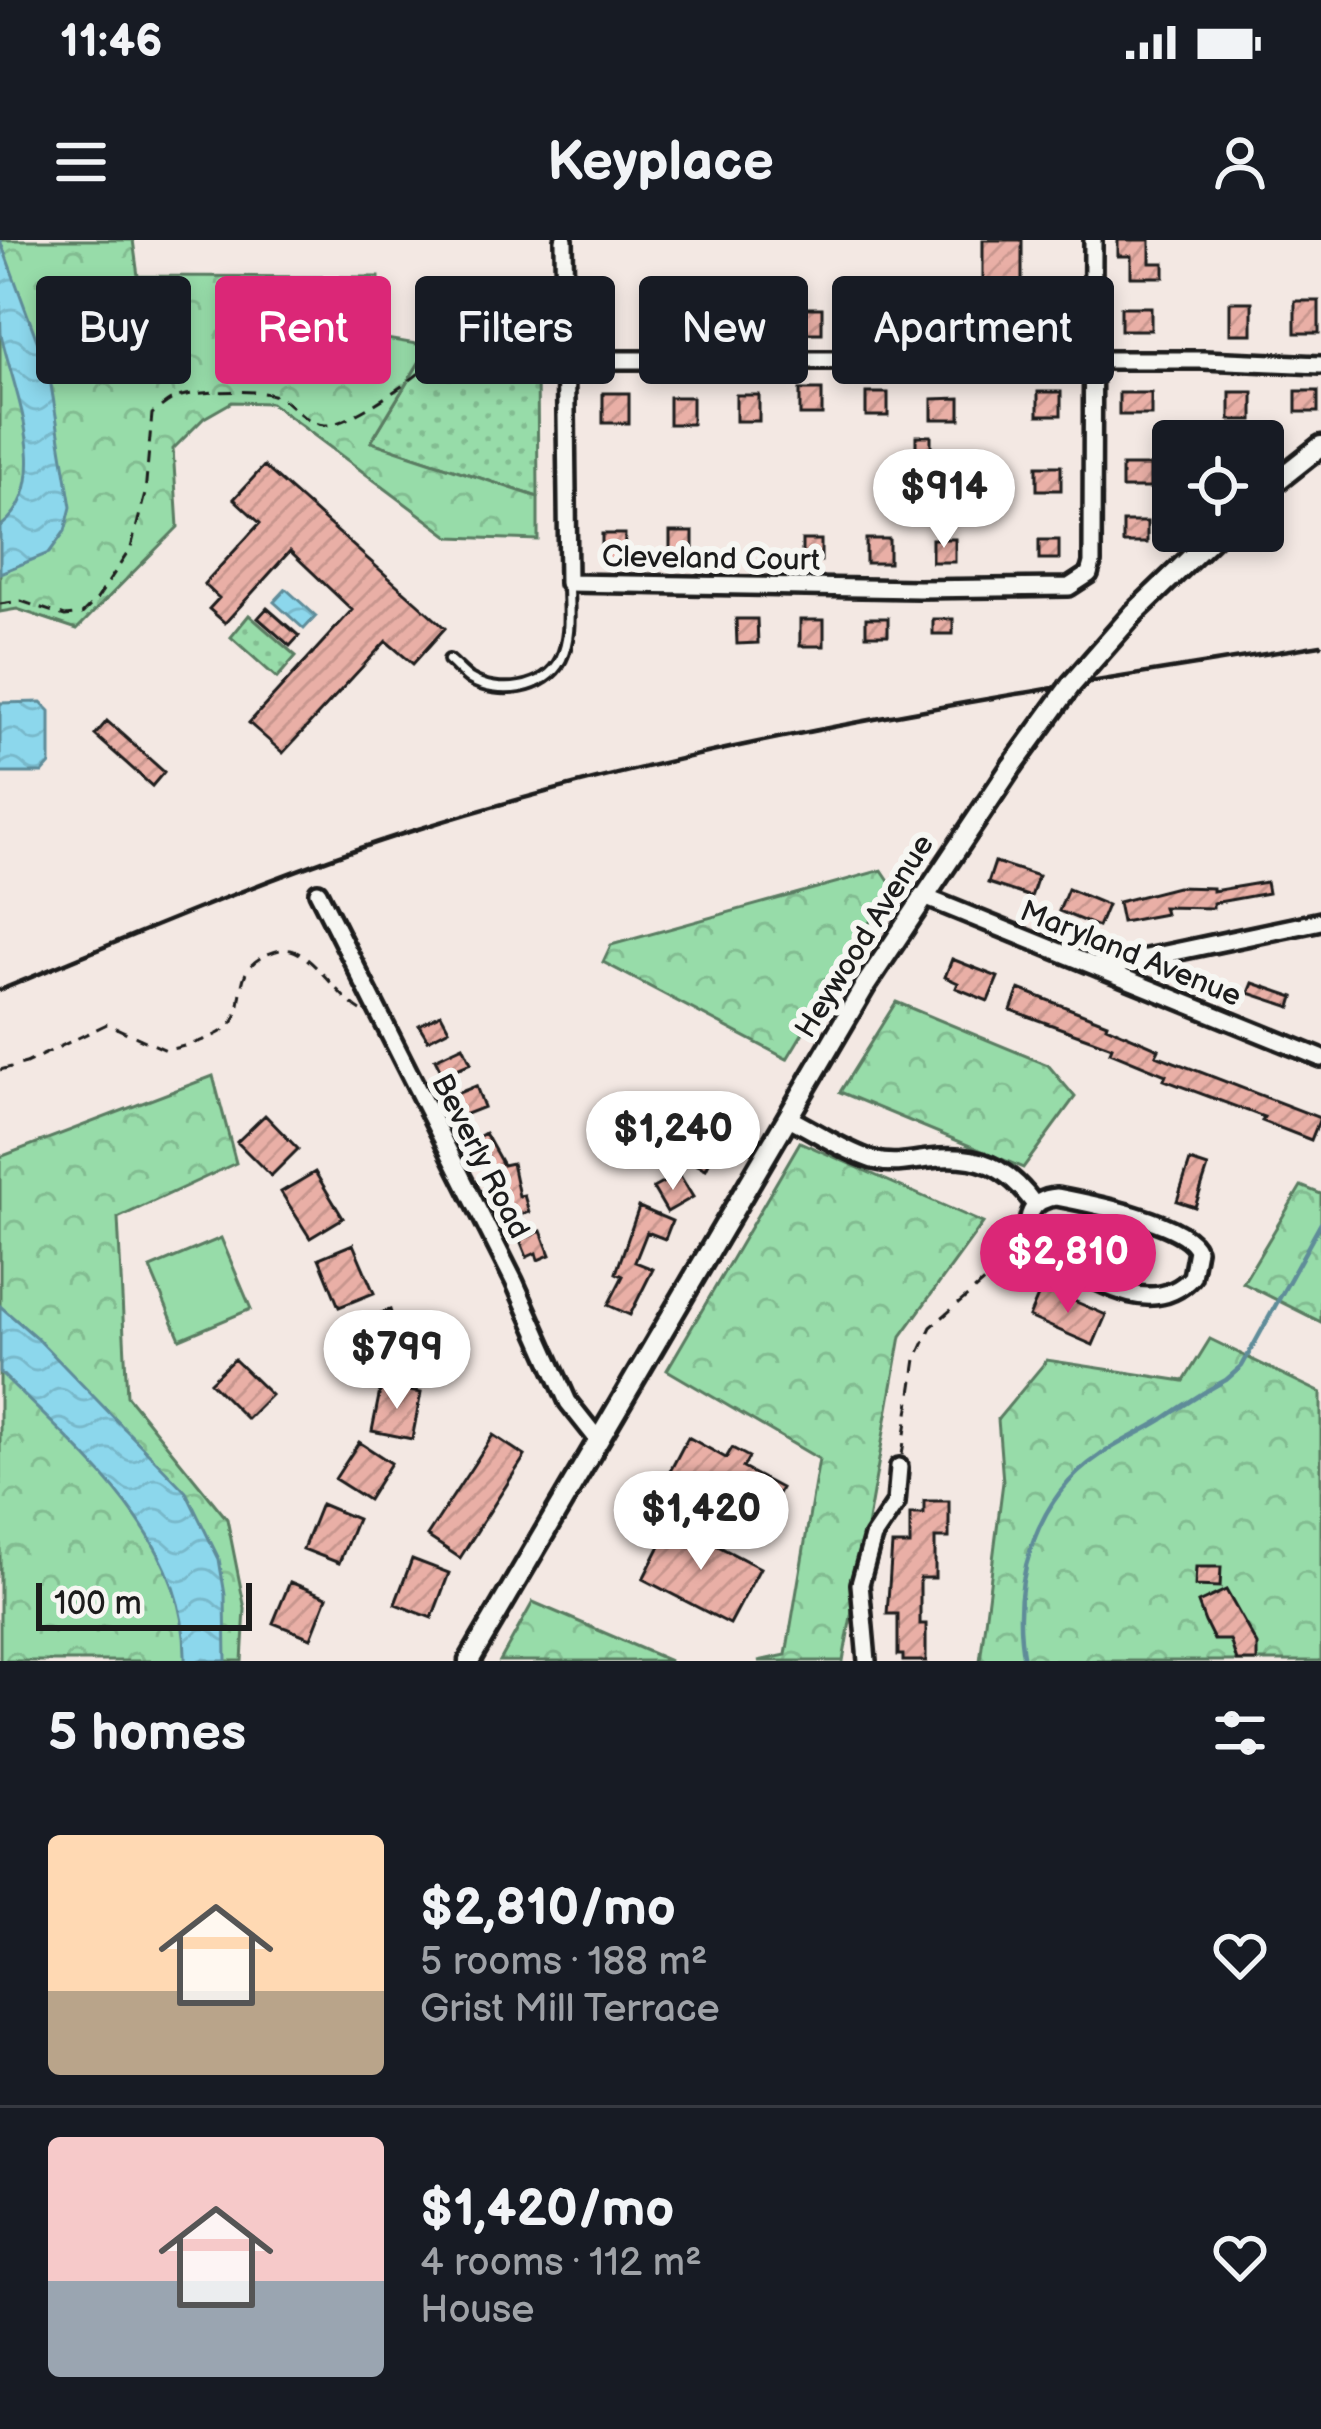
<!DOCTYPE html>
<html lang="en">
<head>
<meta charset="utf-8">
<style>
	body { margin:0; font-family:"Balsamiq Sans",sans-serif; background:#20242c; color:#f1f3f6; height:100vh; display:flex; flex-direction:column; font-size:45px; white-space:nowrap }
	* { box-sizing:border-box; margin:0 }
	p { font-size:39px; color:#9ea1a6 }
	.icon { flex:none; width:66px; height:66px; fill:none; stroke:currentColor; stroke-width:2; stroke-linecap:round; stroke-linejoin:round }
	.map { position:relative; height:1421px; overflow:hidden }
	.drawer { display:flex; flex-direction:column; background:#171b24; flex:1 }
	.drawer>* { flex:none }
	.hud { position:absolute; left:36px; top:36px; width:1251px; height:108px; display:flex; gap:24px }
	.fabs { position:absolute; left:1152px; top:180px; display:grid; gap:24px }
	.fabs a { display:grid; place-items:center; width:132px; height:132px; border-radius:12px; background:#171b24; box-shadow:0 6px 18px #0003; font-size:60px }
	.scale { position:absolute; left:36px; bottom:30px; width:216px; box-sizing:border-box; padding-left:12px; border:6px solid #1c1c1c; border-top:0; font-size:33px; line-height:42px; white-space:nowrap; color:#1c1c1c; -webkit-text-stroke:9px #f6f6f2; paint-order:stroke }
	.price { position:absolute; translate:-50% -102px; padding:0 27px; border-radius:42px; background:#fff; color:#222; font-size:39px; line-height:78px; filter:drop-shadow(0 3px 6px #0008) }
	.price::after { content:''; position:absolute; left:50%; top:72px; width:36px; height:27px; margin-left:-18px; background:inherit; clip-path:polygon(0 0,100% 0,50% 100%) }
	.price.selected { background:#db2777; color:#fff }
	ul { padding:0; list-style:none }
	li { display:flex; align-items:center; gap:36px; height:300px; padding:0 48px }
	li+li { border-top:3px solid #363941 }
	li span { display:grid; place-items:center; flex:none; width:336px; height:240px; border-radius:12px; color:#555 }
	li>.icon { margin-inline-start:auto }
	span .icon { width:144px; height:144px; fill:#fffc; stroke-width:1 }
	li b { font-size:51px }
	h2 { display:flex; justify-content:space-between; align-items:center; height:144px; padding:0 48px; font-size:51px }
	.pill { padding:0 42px; border-radius:12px; background:#171b24; box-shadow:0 6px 18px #0003; font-size:42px; line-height:108px }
	.pill.selected { background:#db2777; color:#fff }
	.status { display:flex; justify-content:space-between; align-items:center; height:84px; padding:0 60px; background:#171b24; direction:ltr }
	.status svg { height:33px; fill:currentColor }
	header { display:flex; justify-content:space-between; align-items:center; height:156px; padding:0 48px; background:#171b24; font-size:54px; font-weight:800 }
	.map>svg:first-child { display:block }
	.grass { fill:url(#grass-dots); stroke:#5a7c62; stroke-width:3 }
	.forest { fill:url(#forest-crowns); stroke:#5a7c62; stroke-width:3 }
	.green { fill:#97dca9; stroke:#5a7c62; stroke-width:3 }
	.water { fill:url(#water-waves); stroke:#5f8c99; stroke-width:3 }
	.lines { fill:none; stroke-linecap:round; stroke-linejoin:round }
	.stream { stroke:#5f8c99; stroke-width:4.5 }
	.building { fill:url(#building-hatch); stroke:#1c1c1c; stroke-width:3 }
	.service-casing { stroke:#1c1c1c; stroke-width:16 }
	.minor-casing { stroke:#1c1c1c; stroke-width:24 }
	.tertiary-casing { stroke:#1c1c1c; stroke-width:27 }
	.path { stroke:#1c1c1c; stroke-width:3; stroke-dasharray:12 9; stroke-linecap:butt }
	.service { stroke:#f6f6f2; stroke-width:8 }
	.minor { stroke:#f6f6f2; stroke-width:15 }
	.tertiary { stroke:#f6f6f2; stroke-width:18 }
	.rail { stroke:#1c1c1c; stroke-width:4.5 }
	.tertiary-bridge-casing { stroke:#1c1c1c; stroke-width:27; stroke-linecap:butt }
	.tertiary-bridge { stroke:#f6f6f2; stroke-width:18 }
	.labels { text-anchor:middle; stroke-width:12; stroke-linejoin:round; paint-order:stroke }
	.street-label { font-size:30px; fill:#1c1c1c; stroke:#f6f6f2 }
</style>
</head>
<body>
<div class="status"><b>11:46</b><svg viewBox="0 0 49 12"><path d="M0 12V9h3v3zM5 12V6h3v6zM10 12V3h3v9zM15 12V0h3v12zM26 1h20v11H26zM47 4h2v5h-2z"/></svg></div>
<header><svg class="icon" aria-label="menu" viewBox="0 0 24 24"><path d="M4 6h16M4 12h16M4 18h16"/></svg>Keyplace<svg class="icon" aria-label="person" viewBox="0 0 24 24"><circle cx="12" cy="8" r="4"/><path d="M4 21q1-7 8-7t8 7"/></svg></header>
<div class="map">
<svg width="1321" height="1421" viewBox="0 0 1321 1421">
	<defs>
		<pattern id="grass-dots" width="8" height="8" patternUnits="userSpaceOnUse" patternTransform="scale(3)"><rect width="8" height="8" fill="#97dca9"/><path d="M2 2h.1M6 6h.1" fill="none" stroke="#82bc91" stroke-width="1.8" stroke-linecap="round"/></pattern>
		<pattern id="forest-crowns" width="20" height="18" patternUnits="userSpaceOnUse" patternTransform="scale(3)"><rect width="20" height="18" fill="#97dca9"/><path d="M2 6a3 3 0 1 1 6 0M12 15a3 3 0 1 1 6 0" fill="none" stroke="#82bc91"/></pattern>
		<pattern id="water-waves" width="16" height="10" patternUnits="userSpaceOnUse" patternTransform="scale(3)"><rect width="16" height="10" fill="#8cd7ec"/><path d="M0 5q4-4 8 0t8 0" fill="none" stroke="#78b8ca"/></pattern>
		<pattern id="building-hatch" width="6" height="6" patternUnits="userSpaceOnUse" patternTransform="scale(3)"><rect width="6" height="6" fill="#e9afa6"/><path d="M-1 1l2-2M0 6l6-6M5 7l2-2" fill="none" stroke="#c7968e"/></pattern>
	</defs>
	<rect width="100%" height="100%" fill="#f3e8e3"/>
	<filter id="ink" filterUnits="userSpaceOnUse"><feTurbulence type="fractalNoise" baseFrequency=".00833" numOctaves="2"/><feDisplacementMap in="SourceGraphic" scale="24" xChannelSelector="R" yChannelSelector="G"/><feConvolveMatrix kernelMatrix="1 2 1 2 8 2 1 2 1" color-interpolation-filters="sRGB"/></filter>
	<g filter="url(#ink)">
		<path class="grass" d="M429,106L537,123L538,257L371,202Z
			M249,375L296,416L277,438L231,397Z"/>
		<path class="forest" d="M0,0H133L138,36L379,37L380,98L429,106L371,202L538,257V300L450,297L271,163L232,162L204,178L173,209L178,287L77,389L17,369L0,372Z
			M882,630L892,645L787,819L603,722L611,705Z
			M896,762L1048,825L1075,857L1023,928L840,852Z
			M213,836L236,923L118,978L127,1156L227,1279L245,1369L242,1421H0V917Z
			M800,902L983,983L901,1096L843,1421H758L786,1415L819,1219L667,1130Z
			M1301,946L1321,954V1082L1243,1043Z
			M1210,1099L1321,1153V1421H980L1003,1242L998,1179L1047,1120L1184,1141Z
			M533,1362L670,1421H500Z"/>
		<path class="green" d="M221,998L251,1069L180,1099L150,1028Z"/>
		<path class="water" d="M0,0L49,133L71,267L65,291L49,313L0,333V287C57,244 13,150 1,94C0,65 0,30 0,0Z
			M286,349L316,376L304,389L274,362Z
			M41,462L50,471V524L42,533H0V463Z
			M0,1066L37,1098L186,1252L219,1319L225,1355L226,1421H185C188,1298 79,1211 0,1132Z"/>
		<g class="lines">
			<path class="stream" d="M1024,1421C1010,1346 1033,1260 1099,1216C1119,1202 1142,1192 1163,1179C1184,1165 1203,1152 1226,1140L1242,1126L1321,983"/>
		</g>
		<path class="building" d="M983,0H1022V51H983Z
			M1118,0H1150V23H1164V37H1131V16H1118Z
			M670,61H689V91H670Z
			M1295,61H1319V93H1295Z
			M1230,62H1252V94H1230Z
			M1121,67H1151V90H1121Z
			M735,68H758V93H734Z
			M800,68H822V93H800Z
			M866,68H890V92H866Z
			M800,150H822V175H800Z
			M1296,151H1318V172H1296Z
			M1038,152H1061V175H1038Z
			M1230,152H1253V180H1230Z
			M603,153H629V183H603Z
			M866,153H888V176H866Z
			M1119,153H1151V175H1119Z
			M736,155H759V181H736Z
			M669,157H692V184H669Z
			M960,158V179H932V159Z
			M916,196H931V216H916Z
			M264,226L445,388L413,424L386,401L283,513L249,483L352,370L290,311L225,383L209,369L219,358L204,344L260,283L234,259Z
			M1037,226H1061V250H1037Z
			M1122,226H1150V248H1122Z
			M1123,282H1147V303H1123Z
			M670,292H693V321H670Z
			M602,294H625L624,326L602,325Z
			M866,299H889V323H866Z
			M932,299H955V322H932Z
			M802,300H821V321H802Z
			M1039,300H1059V319H1039Z
			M267,368L299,396L290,406L258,378Z
			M866,378H888V395H866Z
			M736,379H757L758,403L737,404Z
			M933,379H953V394H933Z
			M800,380H824V406H800Z
			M107,481L164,532L152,546L95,495Z
			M995,622L1038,636L1031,657L988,643Z
			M1266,642L1268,653L1213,663V668L1163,667L1165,674L1122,682L1118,662L1177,647L1213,648V651Z
			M1068,649L1107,665L1098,687L1059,671Z
			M952,719L998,737L988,761L956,748L958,743L945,737Z
			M1253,743L1294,757L1291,767L1249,753Z
			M1019,749L1107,783L1106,786L1159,809L1156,815L1320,878L1311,900L1262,881L1264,877L1164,840L1166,835L1110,812L1112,807L1011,770Z
			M441,774L449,789L428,800L419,785Z
			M463,806L471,823L443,835L435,819Z
			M476,846L484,867L461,876L453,855Z
			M265,875L298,909L271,936L237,902Z
			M485,893L503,925L512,923L519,956L524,955L529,972L507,979L489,918L484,920L473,900Z
			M688,898L715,911L706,929L679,916Z
			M1190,921L1208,927L1195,967L1177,961Z
			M315,932L343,978L310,998L281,952Z
			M679,934L693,957L667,972L653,948Z
			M639,967L672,981L665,999L647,992L635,1022L653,1029L630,1075L608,1065L623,1036L616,1033Z
			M541,991L550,1015L538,1020L536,1013L527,1017L520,1000Z
			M353,1004L374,1053L339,1067L319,1018Z
			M1042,1047L1106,1075L1093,1105L1029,1077Z
			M390,1070L407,1120L369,1132L353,1083Z
			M234,1119L271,1155L247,1179L210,1142Z
			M381,1146L421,1153L412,1199L372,1191Z
			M493,1195L525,1216L460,1318L427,1296Z
			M688,1197L726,1218L732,1208L749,1217L743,1228L781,1248L760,1287L667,1237Z
			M359,1202L391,1223L368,1260L335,1239Z
			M924,1261H949V1298H935V1338H920V1384H926V1421H903V1415H898V1374H887L892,1305H910V1274H924Z
			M321,1264L357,1279L339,1323L303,1309Z
			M672,1282L760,1328L730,1384L643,1339Z
			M412,1319L449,1333L432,1378L395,1364Z
			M1196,1327H1221L1220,1347L1195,1346Z
			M290,1342L327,1357L311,1398L273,1383Z
			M1226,1350L1257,1405V1421H1237L1230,1400H1214L1205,1382L1198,1363Z"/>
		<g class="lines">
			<defs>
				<path id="service" d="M449,420C456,426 463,434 470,439C498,456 546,450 561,419C572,396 568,369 568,344"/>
				<path id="minor" d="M564,0L568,343L918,349L1069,347L1089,334L1092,323L1093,0
					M564,120H1204L1321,125
					M318,652L514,1041L568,1162L599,1201
					M922,656L1321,818
					M1099,728L1321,681
					M787,877C815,891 844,911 873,920C894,926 908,921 929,919C978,913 1007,926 1035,965
					M1057,957C1088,963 1187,982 1197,1010L1192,1037C1147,1086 1079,1028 1035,1007L1030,1003C1025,979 1029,959 1057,957Z
					M867,1421L860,1344L873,1297L896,1263L899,1227"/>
				<path id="tertiary" d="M1263,252L1321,206
					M1134,373L1219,291
					M469,1421L865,746L1012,526"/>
			</defs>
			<use href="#service" class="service-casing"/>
			<use href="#minor" class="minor-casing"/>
			<use href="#tertiary" class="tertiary-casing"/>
			<path class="path" d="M0,364L21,361L65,376L82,374L97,359L131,308L145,254L152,174C159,169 167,161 175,158C192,151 262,148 278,157C297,166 301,183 325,185C349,187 443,122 454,98
				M0,830L26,823L107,784L166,810C183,807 225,797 234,780C246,755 234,731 264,716C272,712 282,708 291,710C314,716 339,758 361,771
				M902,1215L916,1119L931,1087L1019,1012"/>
			<use href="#service" class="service"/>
			<use href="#minor" class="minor"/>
			<use href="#tertiary" class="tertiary"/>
			<path class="rail" d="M0,750C137,694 273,634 415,590C710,497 1017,454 1321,405"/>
			<defs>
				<path id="tertiary-bridge" d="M1012,526L1071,445L1134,373"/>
			</defs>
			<use href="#tertiary-bridge" class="tertiary-bridge-casing"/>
			<use href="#tertiary-bridge" class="tertiary-bridge"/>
		</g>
	</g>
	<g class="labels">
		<g class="street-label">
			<text transform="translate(711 318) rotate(1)" y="10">Cleveland Court</text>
			<text transform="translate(864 696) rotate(-58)" y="10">Heywood Avenue</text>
			<text transform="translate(1131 713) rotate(22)" y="10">Maryland Avenue</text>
			<text transform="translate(481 916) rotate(63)" y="10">Beverly Road</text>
		</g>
	</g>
</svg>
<div class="fabs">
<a><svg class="icon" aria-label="locate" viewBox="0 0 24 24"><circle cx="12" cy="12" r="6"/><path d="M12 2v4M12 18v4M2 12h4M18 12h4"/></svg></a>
</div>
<div class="scale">100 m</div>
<b class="price" style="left:944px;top:311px">$914</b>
<b class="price" style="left:673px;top:953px">$1,240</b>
<b class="price selected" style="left:1068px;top:1076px">$2,810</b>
<b class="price" style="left:397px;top:1172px">$799</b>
<b class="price" style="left:701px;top:1333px">$1,420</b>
<div class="hud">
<a class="pill">Buy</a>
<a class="pill selected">Rent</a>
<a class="pill">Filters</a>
<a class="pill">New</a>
<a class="pill">Apartment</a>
</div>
</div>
<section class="drawer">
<h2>5 homes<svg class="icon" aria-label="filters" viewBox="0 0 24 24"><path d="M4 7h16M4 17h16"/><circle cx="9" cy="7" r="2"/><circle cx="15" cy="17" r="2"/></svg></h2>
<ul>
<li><span style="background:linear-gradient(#ffd9b3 65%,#b9a48a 0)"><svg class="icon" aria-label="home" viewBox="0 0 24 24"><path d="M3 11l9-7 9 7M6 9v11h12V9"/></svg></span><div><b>$2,810/mo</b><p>5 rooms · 188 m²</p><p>Grist Mill Terrace</p></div><svg class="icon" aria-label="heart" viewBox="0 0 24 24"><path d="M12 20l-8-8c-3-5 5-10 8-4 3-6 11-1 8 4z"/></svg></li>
<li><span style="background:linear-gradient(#f6c9c9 60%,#9aa5b1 0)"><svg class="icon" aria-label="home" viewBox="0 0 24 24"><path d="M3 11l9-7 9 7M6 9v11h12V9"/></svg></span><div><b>$1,420/mo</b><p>4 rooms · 112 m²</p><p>House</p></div><svg class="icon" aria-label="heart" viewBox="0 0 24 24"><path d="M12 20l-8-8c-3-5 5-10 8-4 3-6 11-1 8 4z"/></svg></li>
</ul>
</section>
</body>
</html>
